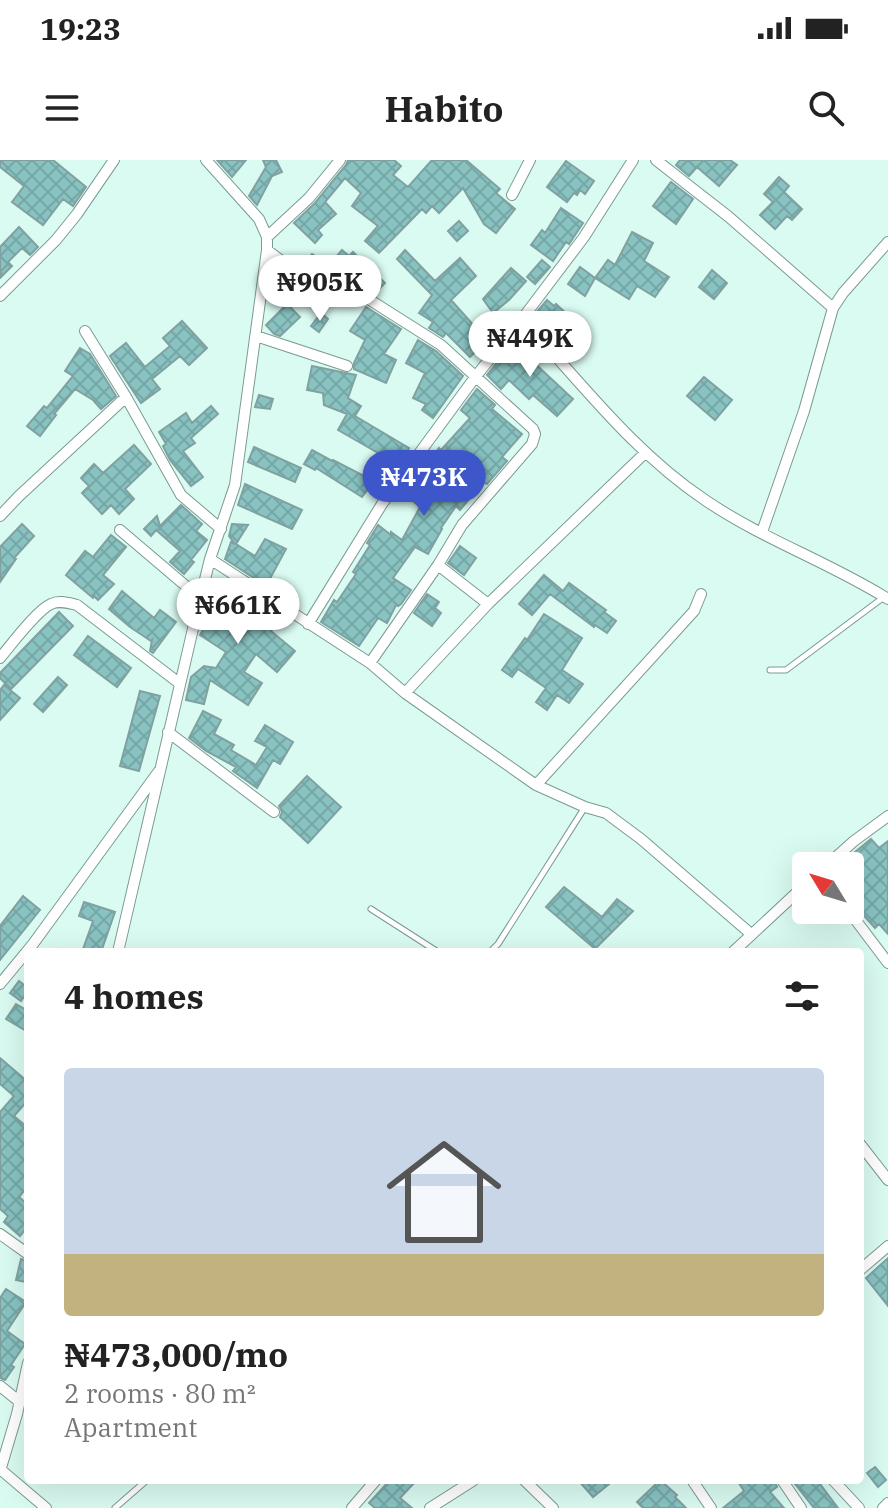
<!DOCTYPE html>
<html lang="en">
<head>
<meta charset="utf-8">
<style>
	body { margin:0; font-family:"IBM Plex Serif",serif; background:#f2f2f2; color:#222; height:100vh; display:flex; flex-direction:column; font-size:30px; white-space:nowrap }
	* { box-sizing:border-box; margin:0 }
	p { font-size:26px; color:#767676 }
	.icon { flex:none; width:44px; height:44px; fill:none; stroke:currentColor; stroke-width:2; stroke-linecap:round; stroke-linejoin:round }
	.map { position:relative; flex:1; overflow:hidden }
	.drawer { position:absolute; left:24px; top:788px; width:840px; height:536px; display:flex; flex-direction:column; background:#fff; border-radius:8px; box-shadow:0 8px 32px #0002 }
	.drawer>* { flex:none }
	.needle { width:52px; rotate:308deg }
	.tools { position:absolute; left:792px; top:692px; display:grid; gap:16px }
	.tools a { display:grid; place-items:center; width:72px; height:72px; border-radius:8px; background:#fff; box-shadow:0 8px 32px #0002; font-size:40px }
	.price { position:absolute; translate:-50% -68px; padding:0 18px; border-radius:28px; background:#fff; color:#222; font-size:26px; line-height:52px; filter:drop-shadow(0 2px 4px #0008) }
	.price::after { content:''; position:absolute; left:50%; top:48px; width:24px; height:18px; margin-left:-12px; background:inherit; clip-path:polygon(0 0,100% 0,50% 100%) }
	.price.current { background:#3d56c9; color:#fff }
	ul { padding:0; list-style:none }
	li { display:grid; align-content:center; gap:16px; height:424px; padding:0 40px }
	li+li { border-top:2px solid #e0e0e0 }
	li span { display:grid; place-items:center; height:248px; border-radius:8px; color:#555 }
	li>.icon { margin-inline-start:auto }
	span .icon { width:144px; height:144px; fill:#fffc; stroke-width:1 }
	li b { font-size:34px }
	h2 { display:flex; justify-content:space-between; align-items:center; height:96px; padding:0 40px; font-size:34px }
	.status { display:flex; justify-content:space-between; align-items:center; height:56px; padding:0 40px; background:#fff; direction:ltr }
	.status svg { height:22px; fill:currentColor }
	header { display:flex; justify-content:space-between; align-items:center; height:104px; padding:0 40px; background:#fff; font-size:36px; font-weight:700 }
	.map>svg:first-child { display:block }
	.building { fill:url(#building-cross-hatch); stroke:#80a1a0; stroke-width:2 }
	.lines { fill:none; stroke-linecap:round; stroke-linejoin:round }
	.service-casing { stroke:#7b9a92; stroke-width:7 }
	.minor-casing { stroke:#7b9a92; stroke-width:12 }
	.service { stroke:#fff; stroke-width:5 }
	.minor { stroke:#fff; stroke-width:10 }
</style>
</head>
<body>
<div class="status"><b>19:23</b><svg viewBox="0 0 49 12"><path d="M0 12V9h3v3zM5 12V6h3v6zM10 12V3h3v9zM15 12V0h3v12zM26 1h20v11H26zM47 4h2v5h-2z"/></svg></div>
<header><svg class="icon" aria-label="menu" viewBox="0 0 24 24"><path d="M4 6h16M4 12h16M4 18h16"/></svg>Habito<svg class="icon" aria-label="search" viewBox="0 0 24 24"><circle cx="10" cy="10" r="6"/><path d="M15 15l6 6"/></svg></header>
<div class="map">
<svg width="888" height="1348" viewBox="0 0 888 1348">
	<defs>
		<pattern id="building-cross-hatch" width="8" height="8" patternUnits="userSpaceOnUse" patternTransform="scale(2)"><rect width="8" height="8" fill="#88c3c2"/><path d="M0 0l8 8M0 8l8-8" fill="none" stroke="#75a7a6"/></pattern>
	</defs>
	<rect width="100%" height="100%" fill="#dafbf2"/>
	<path class="building" d="M0,0H53L86,27L73,46L63,39L43,65L12,42L24,26L0,7Z
		M217,0H246L232,17Z
		M263,0H276L282,12L272,16L257,45L249,36L266,7Z
		M348,0H394L401,6L393,15L408,27L432,0H466L500,29L496,33L515,49L496,73L484,64L463,28L439,53L432,46L426,53L422,49L379,93L365,81L378,66L352,46L361,33L345,18L325,42L336,54L318,70L322,75L315,83L294,63L315,43L346,5Z
		M680,0H730L737,5L719,26L697,7L689,16L676,5Z
		M566,1L594,21L585,34L580,30L577,35L574,33L567,42L547,27Z
		M779,17L789,26L784,32L802,49L792,60L787,56L775,69L760,55L773,42L764,34Z
		M671,22L693,39L676,64L653,46Z
		M561,48L583,63L569,84L566,82L553,101L531,85L542,70L545,73Z
		M459,61L468,71L457,81L448,71Z
		M19,67L38,87L30,95L22,88L8,102L12,106L0,118V87Z
		M632,72L653,83L644,101L669,117L655,137L637,126L629,139L595,118L585,136L568,124L580,107L595,118L608,100L615,105Z
		M342,90L349,96L353,92L385,123L376,132L352,108L347,114L343,110L334,122L320,113L303,107L312,94L329,105Z
		M405,90L435,121L460,98L476,116L451,140L476,168L470,173L482,185L470,197L446,173L443,177L429,168L433,162L419,153L432,135L397,99Z
		M542,100L550,107L535,124L527,117Z
		M277,108L287,116L274,135L270,130L271,116Z
		M511,108L526,121L509,140L493,153L483,139Z
		M712,110L727,123L714,139L699,127Z
		M547,140L554,146L556,144L569,156L550,178L532,158Z
		M287,144L300,157L280,176L274,174L266,165Z
		M366,147L401,169L384,194L396,200L386,223L354,209V203L365,180L350,171Z
		M321,153L328,159L319,172L311,166Z
		M182,161L207,188L189,205L180,196L152,219L160,229L141,243L110,196L126,183L145,207L170,186L163,178Z
		M529,179L539,190L530,199L573,239L557,256L533,235L529,239L509,220L501,229L487,215L500,199L504,203Z
		M418,180L436,191L463,216L433,258L422,250L426,244L413,238L425,213L406,203Z
		M80,188L90,194L116,236L101,249L93,240L75,229L54,254L56,255L40,276L27,266L44,246L47,248L73,216L65,211Z
		M312,206L356,215L348,238L361,246L355,256L409,288L399,305L338,270L347,254L324,245L323,233L307,230Z
		M704,217L732,240L715,260L687,236Z
		M477,229L495,245L492,249L522,274L502,297L507,301L487,324L483,322L460,350L456,346L441,368L442,369L428,394L415,387L393,418L411,430L401,444L398,446L396,445L387,463L378,458L359,486L321,462L334,440L337,442L356,414L353,412L370,385L367,383L378,365L391,375V372L402,380L420,347L404,333L439,288L441,290L470,258L461,250Z
		M259,235L273,239L270,249L255,247Z
		M211,246L218,254L191,278L195,283L183,291L203,317L191,326L170,300L163,286L166,284L159,272L186,253L192,263Z
		M134,285L151,304L125,329L134,339L119,354L111,345L102,354L82,333L89,326L81,318L94,304L103,313Z
		M254,287L301,308L295,322L248,302Z
		M312,290L332,301L333,300L374,321L362,337L316,308L315,310L304,304Z
		M245,324L302,350L292,369L238,345Z
		M181,345L202,364L196,371L207,380L191,400L194,402L184,414L170,402L180,391L156,370L151,376L144,369L157,356L160,366Z
		M22,364L34,376L14,398L16,399L0,422V387Z
		M232,364L248,365L236,384L255,396L265,379L286,389L266,426L225,399L231,382L235,384L229,376Z
		M111,375L126,387L103,415L114,424L98,440L94,436L93,438L66,415L85,391L93,397Z
		M460,386L476,398L464,415L448,403Z
		M544,415L563,431L569,423L606,450L604,452L616,461L607,473L595,465L594,467L550,434L532,455L519,444Z
		M218,420L278,460L271,471L295,491L277,512L256,494L244,512L262,523L248,545L210,520L204,544L186,540L191,517L204,506L216,508L226,492L200,475L218,445L208,439L210,431Z
		M122,431L154,458L160,450L176,462L153,493L150,491L152,480L151,481L130,467L109,449Z
		M427,434L439,442L435,448L441,453L432,466L414,453Z
		M59,452L73,466L11,529L0,518V513Z
		M544,454L582,478L562,510L583,524L569,543L557,535L547,550L536,542L546,528L518,509L512,517L502,510L525,478L527,480Z
		M88,476L131,508L117,527L74,495Z
		M58,517L67,525L43,552L34,544Z
		M4,525L20,538L0,560V530Z
		M140,531L160,536L139,611L120,606Z
		M203,551L221,560L214,574L234,585L231,590L256,605L267,587L255,581L265,565L293,582L280,604L273,600L257,628L233,611L236,607L206,591L189,578Z
		M307,616L341,647L308,683L280,657L282,652L279,646Z
		M871,679L879,688L888,681V774L879,764L875,768L850,740V706H838Z
		M564,727L602,757L617,739L633,751L595,789L546,747Z
		M23,736L40,750L0,800V766Z
		M84,742L115,752L101,792H82L93,761L79,756Z
		M19,821L28,828V831L21,841L10,833Z
		M16,844L28,851V872L6,859Z
		M0,898L28,922V940L14,956L28,968V1026L19,1037L28,1045V1066L20,1076L4,1062L8,1056L0,1049V952L14,936L0,924Z
		M888,1098V1146L866,1118Z
		M21,1099L28,1102L26,1122L16,1120Z
		M6,1129L26,1142L7,1171L25,1184L11,1205L14,1207L5,1220L0,1218V1138Z
		M875,1307L886,1320L878,1327L867,1313Z
		M390,1320H417L400,1338L412,1348H375L369,1343Z
		M578,1320H614L593,1337Z
		M660,1320L677,1335L675,1337L686,1348H643L637,1342Z
		M737,1320H774L777,1327L770,1332L784,1348H723L744,1331Z
		M792,1320H817L838,1348H814Z"/>
	<g class="lines">
		<defs>
			<path id="service" d="M770,510H786L884,437
				M371,749L438,792
				M490,792L498,784L585,647
				M115,1348L147,1320"/>
			<path id="minor" d="M656,0L729,57L833,148
				M512,35L530,0
				M267,77L309,38L340,0
				M267,90L300,115L316,120L333,131L359,133L441,185L533,269L535,274L532,284L462,365L438,405L370,503
				M0,136L56,80L77,54L114,0
				M522,159C580,221 633,292 705,340C762,379 829,402 888,439
				M85,171L126,237L181,335L221,369
				M256,176L347,206
				M0,356L19,336L126,237
				M120,370L200,438
				M762,372L804,251L833,148L843,133L888,82
				M210,399L370,503L405,533L488,444L645,293
				M438,405L488,444
				M308,464L382,344L476,216L522,159L584,77L633,0
				M0,498C11,485 37,450 51,444C59,440 68,443 77,445L179,523
				M405,533L536,625L585,647L606,653L641,679L751,774
				M168,572L274,652
				M536,625L694,451L701,434
				M826,706L854,681L888,656
				M848,750L888,803
				M118,792L195,460L210,399L235,325L267,90V77L259,59L206,0
				M733,792L806,724
				M0,824L33,784L159,611
				M860,984L888,1020
				M0,1074L28,1094
				M860,1110L888,1086
				M0,1226L20,1242
				M0,1309L46,1348
				M0,1311L17,1254L28,1203
				M524,1320L553,1348
				M692,1320L711,1348
				M782,1320L801,1348
				M833,1320L859,1348
				M352,1348L376,1320
				M430,1348L474,1320
				M883,1348L888,1343"/>
		</defs>
		<use href="#service" class="service-casing"/>
		<use href="#minor" class="minor-casing"/>
		<use href="#service" class="service"/>
		<use href="#minor" class="minor"/>
	</g>
</svg>
<div class="tools">
<a><svg class="needle" viewBox="-14 -14 28 28"><path d="M0-13l5 13h-10z" fill="#e53935"/><path d="M0 13l5-13h-10z" fill="#767676"/></svg></a>
</div>
<b class="price" style="left:320px;top:163px">₦905K</b>
<b class="price" style="left:530px;top:219px">₦449K</b>
<b class="price current" style="left:424px;top:358px">₦473K</b>
<b class="price" style="left:238px;top:486px">₦661K</b>
<section class="drawer">
<h2>4 homes<svg class="icon" aria-label="filters" viewBox="0 0 24 24"><path d="M4 7h16M4 17h16"/><circle cx="9" cy="7" r="2"/><circle cx="15" cy="17" r="2"/></svg></h2>
<ul>
<li><span style="background:linear-gradient(#c9d6e8 75%,#c2b280 0)"><svg class="icon" aria-label="home" viewBox="0 0 24 24"><path d="M3 11l9-7 9 7M6 9v11h12V9"/></svg></span><div><b>₦473,000/mo</b><p>2 rooms · 80 m²</p><p>Apartment</p></div></li>
</ul>
</section>
</div>
</body>
</html>
